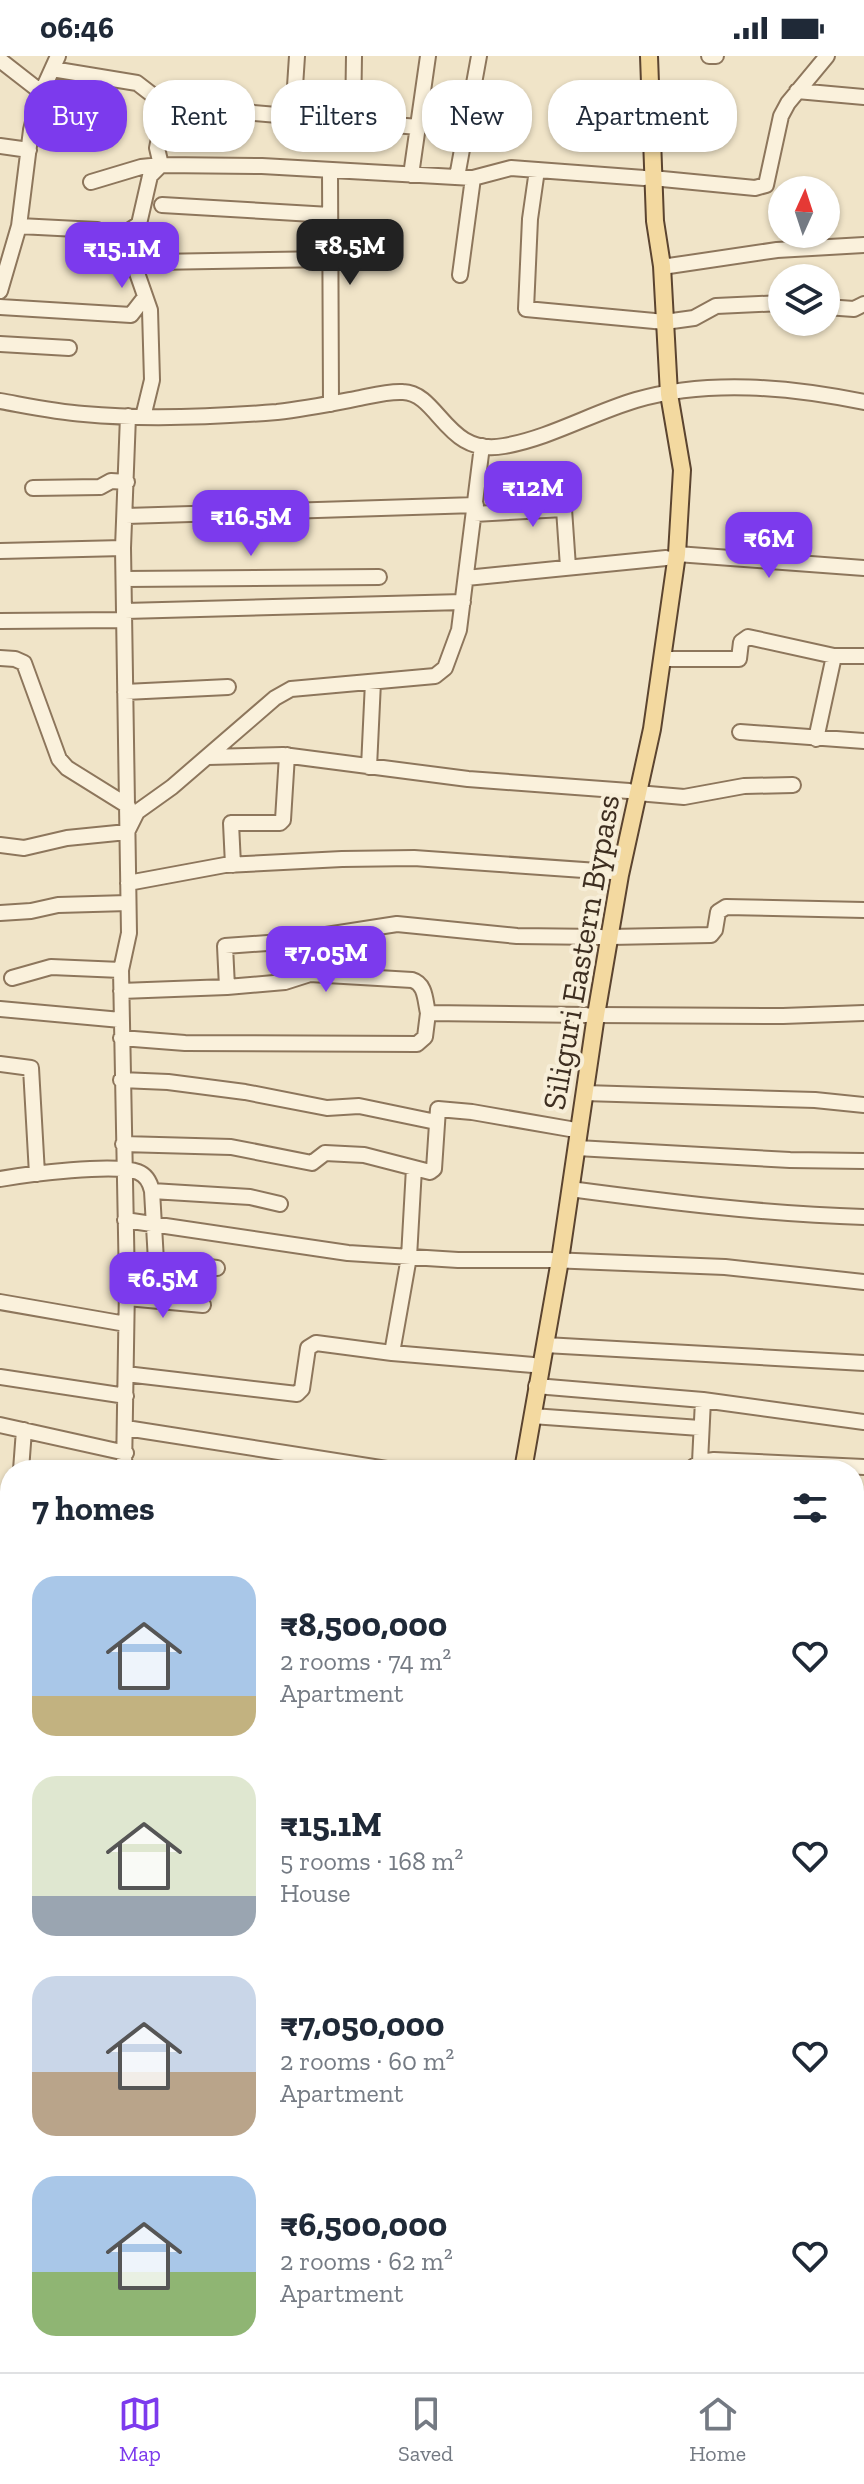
<!DOCTYPE html>
<html lang="en">
<head>
<meta charset="utf-8">
<style>
	body { margin:0; font-family:"Zilla Slab",serif; background:#f6f6f7; color:#1f2937; height:100vh; display:flex; flex-direction:column; font-size:30px; white-space:nowrap }
	* { box-sizing:border-box; margin:0 }
	p { font-size:26px; color:#747a83 }
	.icon { flex:none; width:44px; height:44px; fill:none; stroke:currentColor; stroke-width:2; stroke-linecap:round; stroke-linejoin:round }
	.map { position:relative; flex:1; overflow:hidden }
	.panel { position:absolute; left:0px; top:1404px; width:864px; height:912px; display:flex; flex-direction:column; background:#fff; border-radius:32px 32px 0 0; box-shadow:0 2px 6px #0004 }
	.panel>* { flex:none }
	.banner { position:absolute; left:24px; top:24px; width:816px; height:72px; display:flex; gap:16px }
	.needle { width:52px; rotate:3deg }
	.fabs { position:absolute; left:768px; top:120px; display:grid; gap:16px }
	.fabs a { display:grid; place-items:center; width:72px; height:72px; border-radius:50%; background:#fff; box-shadow:0 2px 6px #0004; font-size:40px }
	.price { position:absolute; translate:-50% -68px; padding:0 18px; border-radius:16px; background:#7c3aed; color:#fff; font-size:26px; line-height:52px; filter:drop-shadow(0 2px 4px #0008) }
	.price::after { content:''; position:absolute; left:50%; top:48px; width:24px; height:18px; margin-left:-12px; background:inherit; clip-path:polygon(0 0,100% 0,50% 100%) }
	.price.on { background:#222; color:#fff }
	ul { padding:0; list-style:none }
	li { display:flex; align-items:center; gap:24px; height:200px; padding:0 32px }
	li span { display:grid; place-items:center; flex:none; width:224px; height:160px; border-radius:24px; color:#555 }
	li>.icon { margin-inline-start:auto }
	span .icon { width:96px; height:96px; fill:#fffc; stroke-width:1 }
	li b { font-size:34px }
	h2 { display:flex; justify-content:space-between; align-items:center; height:96px; padding:0 32px; font-size:34px }
	.pill { padding:0 28px; border-radius:32px; background:#fff; box-shadow:0 2px 6px #0004; font-size:28px; line-height:72px }
	.pill.on { background:#7c3aed; color:#fff }
	.status { display:flex; justify-content:space-between; align-items:center; height:56px; padding:0 40px; background:#fff; direction:ltr }
	.status svg { height:22px; fill:currentColor }
	.dock { display:flex; justify-content:space-around; align-items:center; height:112px; border-top:2px solid #e0e1e3; background:#fff; font-size:22px; color:#747a83 }
	.dock a { display:grid; justify-items:center; gap:4px }
	.dock .on { color:#7c3aed }
	.map>svg:first-child { display:block }
	.lines { fill:none; stroke-linecap:round; stroke-linejoin:round }
	.minor-casing { stroke:#8d765c; stroke-width:18 }
	.major-casing { stroke:#5b4430; stroke-width:20 }
	.minor { stroke:#faf1dc; stroke-width:14 }
	.major { stroke:#f3d9a0; stroke-width:16 }
	.labels { text-anchor:middle; stroke-width:8; stroke-linejoin:round; paint-order:stroke }
	.street-label { font-size:32px; fill:#3d2e20; stroke:#f7eed8 }
</style>
</head>
<body>
<div class="status"><b>06:46</b><svg viewBox="0 0 49 12"><path d="M0 12V9h3v3zM5 12V6h3v6zM10 12V3h3v9zM15 12V0h3v12zM26 1h20v11H26zM47 4h2v5h-2z"/></svg></div>
<div class="map">
<svg width="864" height="2316" viewBox="0 0 864 2316">
	<rect width="100%" height="100%" fill="#f0e4c8"/>
	<g class="lines">
		<defs>
			<path id="minor" d="M709,0H716
				M0,4L41,36
				M52,13L137,27L159,44L173,50L418,71
				M797,35L864,41
				M293,61L297,0
				M353,66L354,0
				M0,90L29,94
				M537,114L530,163L526,253L665,266L694,262L716,250L782,247
				M330,115L331,348
				M411,119L428,0
				M457,121L479,0
				M652,122L755,132L766,129L781,60L788,47L827,0
				M91,126L141,111L161,109L262,110L473,122L511,112L644,122
				M162,149L330,159
				M19,170L97,174L117,183L129,194L150,254L152,324L143,361
				M117,183L139,168L150,120L161,109L157,92L166,48
				M154,206L330,203
				M662,211L777,194L864,189
				M460,219L473,122
				M0,235L19,170L31,74L39,42L58,0
				M0,251L131,259L145,241
				M826,251L854,253L864,248
				M0,288L69,292
				M0,345C28,350 56,356 84,358C148,364 213,361 277,356C304,353 329,348 355,343C371,340 387,335 403,336C439,337 446,401 504,390C550,382 592,357 636,344C709,323 790,331 864,346
				M33,432L100,431L111,425L127,426
				M474,458L564,453L568,511
				M126,460L476,449
				M0,495L123,492
				M677,498L864,512
				M466,522L666,502
				M124,523L379,521
				M125,555L463,546
				M0,565L124,564
				M0,602L15,603L24,607L59,703L67,712L128,750
				M662,603H739L741,586L748,581L834,600H864
				M125,636L228,631
				M740,676L864,685
				M816,683L834,600
				M208,701L283,699L468,723L629,735
				M369,711L373,626
				M637,737L684,741L744,730L793,729
				M0,789L24,792L67,782L127,776L137,756L172,731L275,642L291,633L435,620L445,612L459,574L482,390
				M233,809L231,767H280L283,764L287,699
				M128,827L225,809L342,803L414,802L612,816
				M0,857L31,855L58,849L128,847
				M610,881L711,879L715,874L718,856L726,851L864,854
				M12,922L51,911L121,914
				M227,931L285,926L310,918L412,924C426,928 425,945 428,957
				M121,935L227,931L225,890L281,886L397,868L517,880L601,881
				M0,953L121,964
				M596,959L783,960L864,957
				M121,982L185,987L417,988L425,981L428,957L586,959
				M0,1008L31,1012L37,1118
				M121,1024L168,1026L245,1036L327,1052L359,1050L436,1066
				M584,1037L815,1044L864,1049
				M123,1088L231,1091L312,1107L325,1097L364,1099L430,1116L434,1113L438,1053L472,1056L570,1073
				M577,1092L790,1104L864,1105
				M0,1123C28,1118 115,1107 138,1116C146,1119 150,1126 152,1135L156,1205L217,1212
				M570,1133C668,1146 765,1158 864,1161
				M152,1135L250,1141L280,1148
				M125,1164L348,1197L458,1204H550L725,1211L864,1226
				M127,1242L203,1249
				M0,1246L126,1268
				M545,1289L864,1307
				M392,1297L409,1201L414,1112
				M126,1318L297,1338L302,1333L308,1292L316,1287L392,1297L533,1309
				M0,1321L126,1340
				M536,1330L703,1344L864,1366
				M532,1360L700,1372
				M0,1369L126,1397
				M126,1372L393,1414
				M700,1406L703,1344
				M21,1414L24,1374
				M124,1414L127,1230L121,914L129,877L123,492L128,360
				M689,1414L700,1406L714,1404L864,1411
				M0,1455L10,1456
				M0,1488H10
				M854,1492H864
				M0,1546H10
				M854,1549L864,1548
				M854,1584L864,1583
				M0,1610L10,1612
				M854,1650H864
				M0,1683L10,1684
				M854,1692L864,1691
				M0,1718L10,1715
				M854,1746L864,1747
				M0,1767L10,1768
				M854,1803L864,1805
				M0,1823L10,1824
				M854,1851L864,1852
				M0,1870H10
				M854,1911H864
				M0,1920H10
				M854,1967H864
				M0,1984L10,1985
				M854,2021L864,2022
				M0,2042L10,2043
				M854,2077H864
				M0,2094L10,2095
				M0,2124L10,2125
				M854,2125H864
				M854,2171H864
				M0,2190L10,2191
				M854,2230H864
				M0,2246H10
				M0,2303L10,2304
				M52,2306L108,2315
				M428,2306L429,2316
				M109,2308L195,2316
				M664,2308L701,2310L742,2306
				M23,2316L24,2306
				M358,2316L359,2306
				M448,2316L528,2310"/>
			<path id="major" d="M523,1414L560,1204L596,959L620,819L652,673L677,498L682,414L669,338L662,210L655,165L649,0
				M537,2306L542,2316"/>
		</defs>
		<use href="#minor" class="minor-casing"/>
		<use href="#major" class="major-casing"/>
		<use href="#minor" class="minor"/>
		<use href="#major" class="major"/>
	</g>
	<g class="labels">
		<g class="street-label">
			<text transform="translate(581 896) rotate(-80)" y="11">Siliguri Eastern Bypass</text>
		</g>
	</g>
</svg>
<div class="fabs">
<a><svg class="needle" viewBox="-14 -14 28 28"><path d="M0-13l5 13h-10z" fill="#e53935"/><path d="M0 13l5-13h-10z" fill="#747a83"/></svg></a>
<a><svg class="icon" aria-label="layers" viewBox="0 0 24 24"><path d="M12 4l9 5-9 5-9-5zM3 14l9 5 9-5"/></svg></a>
</div>
<b class="price on" style="left:350px;top:231px">₹8.5M</b>
<b class="price" style="left:122px;top:234px">₹15.1M</b>
<b class="price" style="left:533px;top:473px">₹12M</b>
<b class="price" style="left:251px;top:502px">₹16.5M</b>
<b class="price" style="left:769px;top:524px">₹6M</b>
<b class="price" style="left:326px;top:938px">₹7.05M</b>
<b class="price" style="left:163px;top:1264px">₹6.5M</b>
<div class="banner">
<a class="pill on">Buy</a>
<a class="pill">Rent</a>
<a class="pill">Filters</a>
<a class="pill">New</a>
<a class="pill">Apartment</a>
</div>
<section class="panel">
<h2>7 homes<svg class="icon" aria-label="filters" viewBox="0 0 24 24"><path d="M4 7h16M4 17h16"/><circle cx="9" cy="7" r="2"/><circle cx="15" cy="17" r="2"/></svg></h2>
<ul>
<li><span style="background:linear-gradient(#a9c7e8 75%,#c2b280 0)"><svg class="icon" aria-label="home" viewBox="0 0 24 24"><path d="M3 11l9-7 9 7M6 9v11h12V9"/></svg></span><div><b>₹8,500,000</b><p>2 rooms · 74 m²</p><p>Apartment</p></div><svg class="icon" aria-label="heart" viewBox="0 0 24 24"><path d="M12 20l-8-8c-3-5 5-10 8-4 3-6 11-1 8 4z"/></svg></li>
<li><span style="background:linear-gradient(#dfe7d0 75%,#9aa5b1 0)"><svg class="icon" aria-label="home" viewBox="0 0 24 24"><path d="M3 11l9-7 9 7M6 9v11h12V9"/></svg></span><div><b>₹15.1M</b><p>5 rooms · 168 m²</p><p>House</p></div><svg class="icon" aria-label="heart" viewBox="0 0 24 24"><path d="M12 20l-8-8c-3-5 5-10 8-4 3-6 11-1 8 4z"/></svg></li>
<li><span style="background:linear-gradient(#c9d6e8 60%,#b9a48a 0)"><svg class="icon" aria-label="home" viewBox="0 0 24 24"><path d="M3 11l9-7 9 7M6 9v11h12V9"/></svg></span><div><b>₹7,050,000</b><p>2 rooms · 60 m²</p><p>Apartment</p></div><svg class="icon" aria-label="heart" viewBox="0 0 24 24"><path d="M12 20l-8-8c-3-5 5-10 8-4 3-6 11-1 8 4z"/></svg></li>
<li><span style="background:linear-gradient(#a9c7e8 60%,#8fb573 0)"><svg class="icon" aria-label="home" viewBox="0 0 24 24"><path d="M3 11l9-7 9 7M6 9v11h12V9"/></svg></span><div><b>₹6,500,000</b><p>2 rooms · 62 m²</p><p>Apartment</p></div><svg class="icon" aria-label="heart" viewBox="0 0 24 24"><path d="M12 20l-8-8c-3-5 5-10 8-4 3-6 11-1 8 4z"/></svg></li>
</ul>
</section>
</div>
<nav class="dock">
<a class="on"><svg class="icon" aria-label="map" viewBox="0 0 24 24"><path d="M3 6l6-2 6 2 6-2v14l-6 2-6-2-6 2zM9 4v14M15 6v14"/></svg>Map</a>
<a><svg class="icon" aria-label="saved" viewBox="0 0 24 24"><path d="M7 4h10v16l-5-4-5 4z"/></svg>Saved</a>
<a><svg class="icon" aria-label="home" viewBox="0 0 24 24"><path d="M3 11l9-7 9 7M6 9v11h12V9"/></svg>Home</a>
</nav>
</body>
</html>
